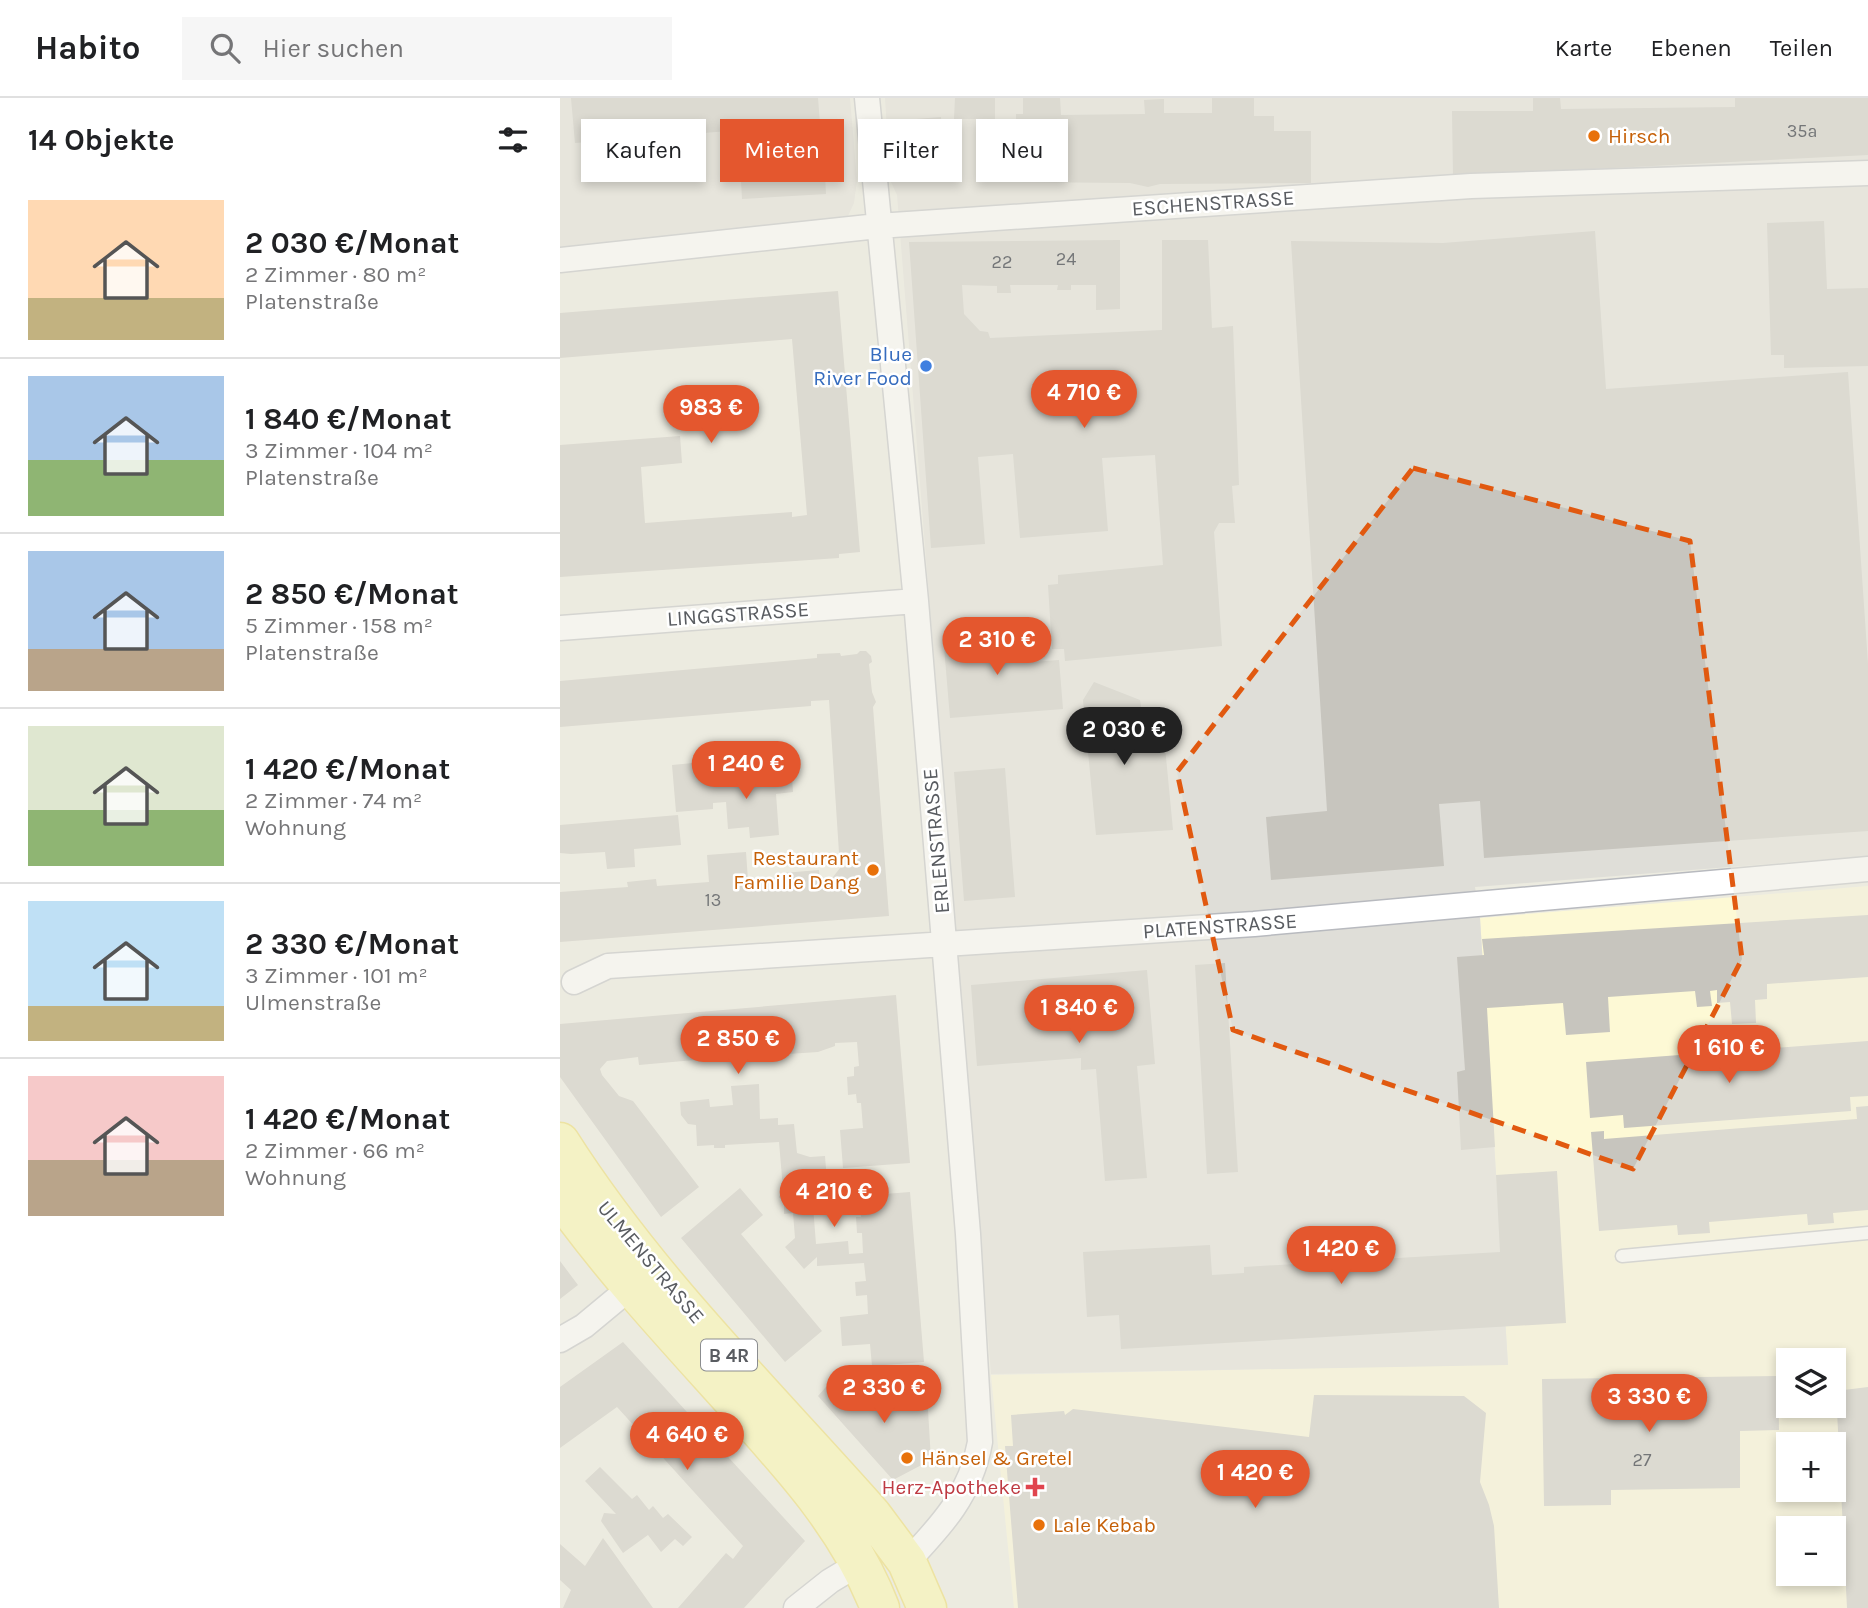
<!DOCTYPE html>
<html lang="de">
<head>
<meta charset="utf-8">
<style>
	body { margin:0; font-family:Karla,sans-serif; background:#f6f6f6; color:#202124; height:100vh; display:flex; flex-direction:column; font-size:26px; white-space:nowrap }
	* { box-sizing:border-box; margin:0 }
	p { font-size:23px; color:#757577 }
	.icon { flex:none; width:38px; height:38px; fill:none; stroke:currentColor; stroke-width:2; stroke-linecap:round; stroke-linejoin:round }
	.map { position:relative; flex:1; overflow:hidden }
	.panel { display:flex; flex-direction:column; background:#fff; width:560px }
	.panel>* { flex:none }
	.guide { position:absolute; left:21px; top:21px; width:665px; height:63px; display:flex; gap:14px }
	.buttons { position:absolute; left:1216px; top:1250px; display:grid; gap:14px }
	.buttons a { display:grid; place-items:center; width:70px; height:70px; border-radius:0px; background:#fff; box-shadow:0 4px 10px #0003; font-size:35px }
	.price { position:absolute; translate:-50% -60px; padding:0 16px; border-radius:24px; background:#e4572e; color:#fff; font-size:23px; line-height:46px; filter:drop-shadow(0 2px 4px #0008) }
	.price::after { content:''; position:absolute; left:50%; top:42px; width:21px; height:16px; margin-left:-10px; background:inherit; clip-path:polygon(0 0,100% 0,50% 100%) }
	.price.selected { background:#222; color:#fff }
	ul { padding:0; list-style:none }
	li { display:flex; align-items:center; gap:21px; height:175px; padding:0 28px }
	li+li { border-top:2px solid #e0e0e0 }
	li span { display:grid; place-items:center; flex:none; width:196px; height:140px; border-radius:0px; color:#555 }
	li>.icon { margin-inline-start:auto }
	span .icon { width:84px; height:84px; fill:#fffc; stroke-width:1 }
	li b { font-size:30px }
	h2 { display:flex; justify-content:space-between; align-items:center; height:84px; padding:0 28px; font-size:30px }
	.chip { padding:0 24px; border-radius:0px; background:#fff; box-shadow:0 4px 10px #0003; font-size:24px; line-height:63px }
	.chip.selected { background:#e4572e; color:#fff }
	header { display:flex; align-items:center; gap:42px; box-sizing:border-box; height:98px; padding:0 35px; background:#fff; border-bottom:2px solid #e0e0e0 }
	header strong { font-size:33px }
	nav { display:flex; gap:38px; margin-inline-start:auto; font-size:24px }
	.search { width:490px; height:63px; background:#f6f6f6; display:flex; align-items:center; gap:18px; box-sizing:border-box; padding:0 24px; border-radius:0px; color:#757577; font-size:26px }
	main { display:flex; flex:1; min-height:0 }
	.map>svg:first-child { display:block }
	.commercial { fill:#fdf9d5; fill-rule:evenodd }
	.industrial { fill:#dfded8 }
	.building { fill:#c7c5be }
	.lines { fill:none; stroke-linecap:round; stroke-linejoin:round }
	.lane-casing { stroke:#b8babf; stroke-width:15 }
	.street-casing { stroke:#b8babf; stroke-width:27 }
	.primary-casing { stroke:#edd958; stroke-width:41 }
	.lane { stroke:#fff; stroke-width:12 }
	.street { stroke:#fff; stroke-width:24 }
	.primary { stroke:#fdfba5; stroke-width:38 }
	.marked { fill:none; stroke:#e15910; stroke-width:5; stroke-dasharray:14 9; stroke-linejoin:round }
	.food-dot { fill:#e8710a; stroke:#fff; stroke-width:2.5 }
	.shop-dot { fill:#3f7fe0; stroke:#fff; stroke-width:2.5 }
	.health-dot { fill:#e0444e; stroke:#fff; stroke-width:2.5 }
	.labels { text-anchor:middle; stroke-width:5; stroke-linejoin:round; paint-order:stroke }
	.number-label { font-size:18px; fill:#747678 }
	.shield { fill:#fff; stroke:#8b8d90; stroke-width:2 }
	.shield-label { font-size:19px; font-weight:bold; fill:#595c61 }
	.food-label { font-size:21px; fill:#c56008; stroke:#fff; text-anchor:start }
	.street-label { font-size:21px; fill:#595c61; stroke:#fff }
	.shop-label { font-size:21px; fill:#366cbe; stroke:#fff; text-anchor:end }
	.health-label { font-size:21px; fill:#be3a42; stroke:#fff; text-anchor:end }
</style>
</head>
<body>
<header>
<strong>Habito</strong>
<div class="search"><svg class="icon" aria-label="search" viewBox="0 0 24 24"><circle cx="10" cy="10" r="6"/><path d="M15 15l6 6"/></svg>Hier suchen</div>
<nav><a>Karte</a><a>Ebenen</a><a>Teilen</a></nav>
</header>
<main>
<section class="panel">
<h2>14 Objekte<svg class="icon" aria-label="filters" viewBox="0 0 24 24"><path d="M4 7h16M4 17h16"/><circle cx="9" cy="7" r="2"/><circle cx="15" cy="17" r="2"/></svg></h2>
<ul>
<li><span style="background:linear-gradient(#ffd9b3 70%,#c2b280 0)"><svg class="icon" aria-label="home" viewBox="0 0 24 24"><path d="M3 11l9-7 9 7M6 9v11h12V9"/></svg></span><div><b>2 030 €/Monat</b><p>2 Zimmer · 80 m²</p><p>Platenstraße</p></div></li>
<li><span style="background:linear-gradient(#a9c7e8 60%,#8fb573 0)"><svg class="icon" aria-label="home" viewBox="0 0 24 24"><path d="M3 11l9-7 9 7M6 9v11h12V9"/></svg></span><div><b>1 840 €/Monat</b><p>3 Zimmer · 104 m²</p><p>Platenstraße</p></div></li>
<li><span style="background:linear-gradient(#a9c7e8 70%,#b9a48a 0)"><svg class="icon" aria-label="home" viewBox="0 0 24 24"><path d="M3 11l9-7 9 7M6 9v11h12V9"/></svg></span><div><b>2 850 €/Monat</b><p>5 Zimmer · 158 m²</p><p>Platenstraße</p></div></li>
<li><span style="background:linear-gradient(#dfe7d0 60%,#8fb573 0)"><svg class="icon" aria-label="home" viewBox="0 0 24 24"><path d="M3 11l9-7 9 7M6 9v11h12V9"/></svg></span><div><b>1 420 €/Monat</b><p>2 Zimmer · 74 m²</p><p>Wohnung</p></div></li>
<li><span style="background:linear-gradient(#bfe0f5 75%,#c2b280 0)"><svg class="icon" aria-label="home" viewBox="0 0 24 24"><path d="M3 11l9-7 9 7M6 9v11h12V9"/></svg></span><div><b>2 330 €/Monat</b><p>3 Zimmer · 101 m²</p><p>Ulmenstraße</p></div></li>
<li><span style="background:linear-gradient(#f6c9c9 60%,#b9a48a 0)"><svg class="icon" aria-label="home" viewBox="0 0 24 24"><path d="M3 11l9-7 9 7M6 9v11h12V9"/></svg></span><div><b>1 420 €/Monat</b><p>2 Zimmer · 66 m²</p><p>Wohnung</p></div></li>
</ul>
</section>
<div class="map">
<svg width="1308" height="1510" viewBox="0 0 1308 1510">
	<rect width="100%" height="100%" fill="#ecebe0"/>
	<path class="commercial" d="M1308,788V1510H454L431,1277L948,1266L920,820ZM1228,1262H1274V1307H1228ZM1228,1346H1274V1391H1228ZM1228,1430H1274V1475H1228Z"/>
	<path class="industrial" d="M0,0H290L297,83L294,105L288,118L274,126L0,149Z
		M325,0H1308V758L915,789L920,820L948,1267L431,1276L337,97L330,82Z"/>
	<path class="building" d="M11,0H258L260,26L15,45Z
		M395,0H435V21H394Z
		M463,0H500L501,17L585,16L584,2L604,1V15H652V0H694V18H714V33H751V85L600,86L588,89L570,85L457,84L456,16H463Z
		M973,0H1000L1001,11L1175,9V0H1308V57L893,78L892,13H973Z
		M381,19L384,55H376L378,79L346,82L344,56H353L351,40H344L343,22Z
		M264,58L266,96L182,101L180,64Z
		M1264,123L1267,191L1308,190V268L1224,270V257H1211L1207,125Z
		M1035,133L1046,291L1288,274L1308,566V733L924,760L920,703L879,706L884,768L711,782L706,719L767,713L731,143L883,145Z
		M560,142V211L536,212V187H511V192H497L498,187H450L451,195H437V188L402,187L404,216L420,233L428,234L430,240L602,232V142H648L652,230L673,228L679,387L672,388L675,425H659L654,434L662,548L505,563L504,551H492L488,487L498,486V477L603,467L595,357L542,360L548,433L460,440L453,356L418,359L425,446L371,450L349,144Z
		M278,193L300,454L279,456V460L0,479V347L120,338L122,365L81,369L85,425L232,414V419L247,417L232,241L0,260V215Z
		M440,533L441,541L459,539L461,565L499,562L503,611L390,620L383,537Z
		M300,553H306L311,558L312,564L309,566L312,594L316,604L313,609L329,818L0,844V794L68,789L67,784L96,781L97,788L149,784L147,757L186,754L188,782L223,779V775L259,772L260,781L273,779L280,770L269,602L251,603V608L0,629V583L257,560V556L280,555L281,558L297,556Z
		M534,584L580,602L587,651L605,649L613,732L536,737L523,602Z
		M184,660V666L231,662L233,694L216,696L219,737L190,740L189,729L168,731L166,704L153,705V711L116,714L112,667Z
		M445,670L455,799L404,803L394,674Z
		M118,717L121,747L74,751L75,769L47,771L45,754L11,756L0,755V727Z
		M1308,817V879L1207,886V901L1195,902L1196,925L1172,926L1170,904L1157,905V892L1150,893L1152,908L1137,909L1135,893L1048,899L1050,934L1006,937L1003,905L927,910L935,1049L901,1052L897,974L905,972L897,859L924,857L922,841Z
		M665,865L678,1074L647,1076L635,867Z
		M587,872L595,966L577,968L587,1080L545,1083L536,971L521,972V960L417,968L411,887Z
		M336,897L350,1065L283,1070L280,1032L303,1030L301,1005H297L296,996L288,997L287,979L294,978V969L299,968L297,944L275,945V948L258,954L213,957L212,955L79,967L78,959L47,963L40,971L42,977L59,998L73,1003L139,1089L101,1119L0,979V926Z
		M1308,943V998L1290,999L1291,1013L1064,1030L1063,1017L1030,1020L1026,964Z
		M199,986L200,1021L218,1020V1027L234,1026L237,1055L250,1059L265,1058L267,1083H251L256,1146L288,1143L289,1156L303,1155L302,1135H297L296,1119H301L299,1098L350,1094L364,1264L312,1268L310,1246L282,1248L280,1219L308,1216L307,1197L296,1198L295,1184L306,1183L304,1165L257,1168V1159L244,1171L225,1149L235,1140L233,1115L224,1116V1105L219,1099L223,1091L219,1044L165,1047V1050H154V1047L137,1048L136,1027L128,1026L121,1017L120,1004L149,1001L150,1009L173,1007L171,988Z
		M1308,1008V1112L1273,1115L1274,1125L1248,1127L1247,1116L1149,1124L1150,1135L1118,1137L1117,1127L1039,1133L1031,1034L1044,1033V1041L1297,1021L1296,1009Z
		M997,1073L1006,1225L561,1251L559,1217L527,1219L523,1154L650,1147L652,1177L684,1175V1169L940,1154L936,1077Z
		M180,1090L203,1117L181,1136L262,1233L225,1264L121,1140Z
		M0,1163L18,1187L0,1201Z
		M63,1244L245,1443L184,1510H118L166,1455L173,1461L183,1448L57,1309L0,1350V1289Z
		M280,1273L295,1289L292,1294L299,1300L306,1297L322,1311L329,1305L331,1295H367L371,1362L333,1382L258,1298Z
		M1218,1278L1219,1332L1180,1333V1390L1051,1392V1407L984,1408L982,1281Z
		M1308,1289V1510H1287L1276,1293Z
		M754,1297L904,1298L926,1315L920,1384L929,1407L934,1428L939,1510H458L445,1348H453L451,1317L504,1313L505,1317L513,1311L749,1339Z
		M40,1369L72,1401L77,1397L89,1412L93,1408L103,1420L108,1416L132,1439L123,1448L115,1441L101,1454L88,1437L63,1455L41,1423L44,1415L56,1416L25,1383Z
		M43,1440L51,1451L93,1510H3L11,1492L0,1482V1446L25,1468Z"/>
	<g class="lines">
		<defs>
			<path id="lane" d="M1062,1158L1308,1135"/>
			<path id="street" d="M307,0L356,503L408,1136L420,1344C411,1396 382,1427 347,1464
				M0,162L318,128L911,88L1308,75
				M0,530L356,503
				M14,884L48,868L694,826L1308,771
				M0,1242L24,1228L71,1189
				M236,1510L270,1483L300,1465"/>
			<path id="primary" d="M0,1044C87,1181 205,1296 312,1417L347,1464L367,1510
				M0,1098C53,1172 115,1238 176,1306C233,1369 289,1430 320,1510"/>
		</defs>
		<use href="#lane" class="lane-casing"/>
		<use href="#street" class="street-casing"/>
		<use href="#primary" class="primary-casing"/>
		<use href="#lane" class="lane"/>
		<use href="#street" class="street"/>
		<use href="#primary" class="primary"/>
	</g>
	<path d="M0 0H1308V1510H0ZM853,370L1130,443L1182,861L1073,1071L673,932L617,674Z" fill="#ecebe0" fill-opacity=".55" fill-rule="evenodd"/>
	<path class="marked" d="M853,370L1130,443L1182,861L1073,1071L673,932L617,674Z"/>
	<g class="food-dot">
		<circle cx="1034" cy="38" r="7"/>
		<circle cx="313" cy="772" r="7"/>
		<circle cx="347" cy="1360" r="7"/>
		<circle cx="479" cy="1427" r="7"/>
	</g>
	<circle class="shop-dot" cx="366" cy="268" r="7"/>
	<path class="health-dot" d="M471.5 1378.5h7v7h7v7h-7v7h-7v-7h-7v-7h7z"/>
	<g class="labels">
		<g class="number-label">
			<text x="1242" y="39">35a</text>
			<text x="506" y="167">24</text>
			<text x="442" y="170">22</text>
			<text x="153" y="808">13</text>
			<text x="1082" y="1368">27</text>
		</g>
		<rect class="shield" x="141" y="1241.5" width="56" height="31" rx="5"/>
		<g class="shield-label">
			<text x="169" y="1264">B 4R</text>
		</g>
		<g class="food-label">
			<text x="1048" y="45">Hirsch</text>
			<text x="299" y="767" text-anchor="end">Restaurant<tspan x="299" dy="24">Familie Dang</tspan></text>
			<text x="361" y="1367">Hänsel &amp; Gretel</text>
			<text x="493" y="1434">Lale Kebab</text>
		</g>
		<g class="street-label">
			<text transform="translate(653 105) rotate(-4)" y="7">ESCHENSTRASSE</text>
			<text transform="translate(178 516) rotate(-4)" y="7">LINGGSTRASSE</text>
			<text transform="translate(376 743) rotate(-95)" y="7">ERLENSTRASSE</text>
			<text transform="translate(660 828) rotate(-4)" y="7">PLATENSTRASSE</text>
			<text transform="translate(91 1164) rotate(50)" y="7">ULMENSTRASSE</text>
		</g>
		<g class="shop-label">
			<text x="352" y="263">Blue<tspan x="352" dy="24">River Food</tspan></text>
		</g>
		<g class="health-label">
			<text x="461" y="1396">Herz-Apotheke</text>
		</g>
	</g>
</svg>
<div class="buttons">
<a><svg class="icon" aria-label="layers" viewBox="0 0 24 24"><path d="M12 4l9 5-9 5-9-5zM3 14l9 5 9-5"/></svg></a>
<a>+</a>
<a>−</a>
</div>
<b class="price" style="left:524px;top:332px">4 710 €</b>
<b class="price" style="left:151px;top:347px">983 €</b>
<b class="price" style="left:437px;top:579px">2 310 €</b>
<b class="price selected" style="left:564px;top:669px">2 030 €</b>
<b class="price" style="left:186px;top:703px">1 240 €</b>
<b class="price" style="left:519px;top:947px">1 840 €</b>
<b class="price" style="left:178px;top:978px">2 850 €</b>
<b class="price" style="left:1169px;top:987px">1 610 €</b>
<b class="price" style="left:274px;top:1131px">4 210 €</b>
<b class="price" style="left:781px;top:1188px">1 420 €</b>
<b class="price" style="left:324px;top:1327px">2 330 €</b>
<b class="price" style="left:1089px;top:1336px">3 330 €</b>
<b class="price" style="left:127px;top:1374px">4 640 €</b>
<b class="price" style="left:695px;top:1412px">1 420 €</b>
<div class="guide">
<a class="chip">Kaufen</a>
<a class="chip selected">Mieten</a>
<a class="chip">Filter</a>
<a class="chip">Neu</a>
</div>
</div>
</main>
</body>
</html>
